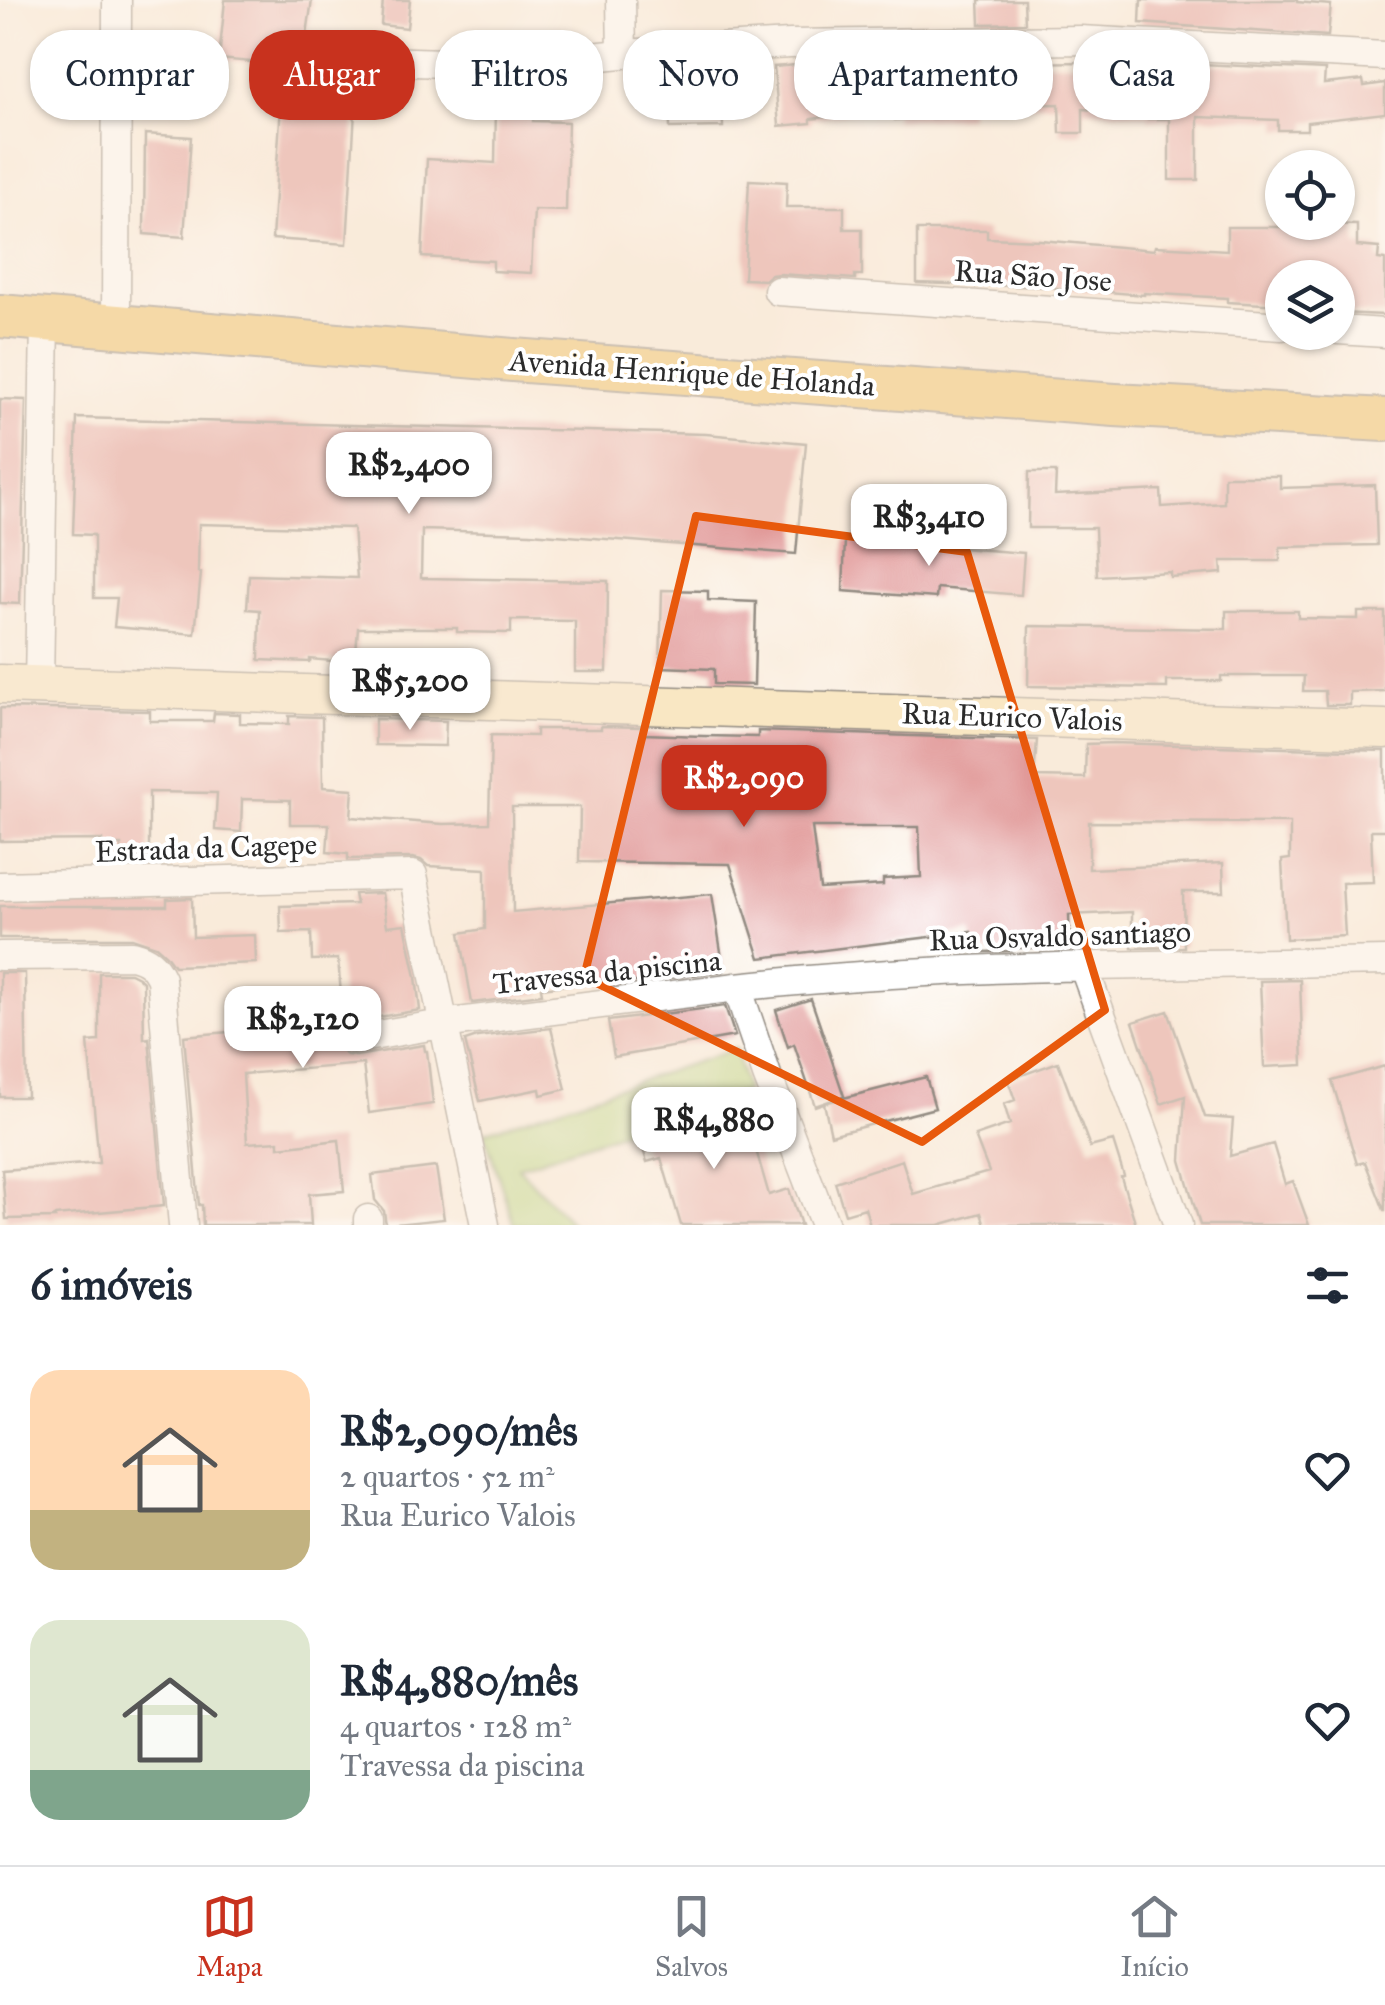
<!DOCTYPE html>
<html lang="pt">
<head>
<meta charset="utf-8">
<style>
	body { margin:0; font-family:"IM FELL Great Primer",serif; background:#f2f2f3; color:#1f2937; height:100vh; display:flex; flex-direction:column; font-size:38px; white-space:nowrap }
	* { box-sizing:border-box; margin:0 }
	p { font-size:32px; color:#747a83 }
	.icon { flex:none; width:55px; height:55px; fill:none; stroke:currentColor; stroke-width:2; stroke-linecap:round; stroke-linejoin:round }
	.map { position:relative; height:1225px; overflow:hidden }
	.drawer { display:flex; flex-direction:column; background:#fff; flex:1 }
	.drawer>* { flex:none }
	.top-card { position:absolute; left:30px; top:30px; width:1325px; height:90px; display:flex; gap:20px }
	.buttons { position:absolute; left:1265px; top:150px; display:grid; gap:20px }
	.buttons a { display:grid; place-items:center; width:90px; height:90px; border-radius:50%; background:#fff; box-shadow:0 2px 8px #0004; font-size:50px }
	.price { position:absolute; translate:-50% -85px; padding:0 22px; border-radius:20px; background:#fff; color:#222; font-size:32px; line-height:65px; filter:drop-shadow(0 2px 5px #0008) }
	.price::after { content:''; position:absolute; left:50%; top:60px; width:30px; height:22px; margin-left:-15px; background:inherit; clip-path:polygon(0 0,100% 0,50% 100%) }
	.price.selected { background:#c8321e; color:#fff }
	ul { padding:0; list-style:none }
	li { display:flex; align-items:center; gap:30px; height:250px; padding:0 30px }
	li span { display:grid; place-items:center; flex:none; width:280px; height:200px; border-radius:30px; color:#555 }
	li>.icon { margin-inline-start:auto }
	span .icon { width:120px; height:120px; fill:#fffc; stroke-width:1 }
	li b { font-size:42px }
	h2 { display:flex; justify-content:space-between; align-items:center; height:120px; padding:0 30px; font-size:42px }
	.chip { padding:0 35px; border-radius:40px; background:#fff; box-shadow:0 2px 8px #0004; font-size:35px; line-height:90px }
	.chip.selected { background:#c8321e; color:#fff }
	.menu { display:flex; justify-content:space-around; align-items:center; height:140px; border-top:2px solid #e0e1e3; background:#fff; font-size:28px; color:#747a83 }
	.menu a { display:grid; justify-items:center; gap:5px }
	.menu .selected { color:#c8321e }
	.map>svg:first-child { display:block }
	.green { fill:#b3d47b; stroke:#6f8053; stroke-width:2.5 }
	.building { fill:#e19998; fill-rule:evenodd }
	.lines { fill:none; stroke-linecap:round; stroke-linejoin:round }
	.minor-casing { stroke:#928b82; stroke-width:31 }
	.secondary-casing { stroke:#928b82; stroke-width:41 }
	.primary-casing { stroke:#928b82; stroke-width:46 }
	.minor { stroke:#fff; stroke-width:28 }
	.secondary { stroke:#f9e7c3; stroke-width:38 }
	.primary { stroke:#f0c469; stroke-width:42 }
	.marked { fill:none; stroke:#e8590c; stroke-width:8; stroke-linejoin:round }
	.labels { text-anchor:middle; stroke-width:8; stroke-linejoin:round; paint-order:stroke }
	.street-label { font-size:30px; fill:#2b2b2b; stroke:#fff }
</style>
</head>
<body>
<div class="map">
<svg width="1385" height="1225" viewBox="0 0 1385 1225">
	<rect width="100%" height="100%" fill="#fff"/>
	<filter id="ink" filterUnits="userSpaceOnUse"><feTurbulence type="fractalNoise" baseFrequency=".01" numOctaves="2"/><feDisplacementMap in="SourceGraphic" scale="20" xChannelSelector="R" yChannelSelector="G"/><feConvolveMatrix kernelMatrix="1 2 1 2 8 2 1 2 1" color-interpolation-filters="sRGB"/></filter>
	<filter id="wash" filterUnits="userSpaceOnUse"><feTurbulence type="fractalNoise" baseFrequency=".0048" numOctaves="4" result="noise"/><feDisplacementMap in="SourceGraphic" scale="40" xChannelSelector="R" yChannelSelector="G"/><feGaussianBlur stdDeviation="2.25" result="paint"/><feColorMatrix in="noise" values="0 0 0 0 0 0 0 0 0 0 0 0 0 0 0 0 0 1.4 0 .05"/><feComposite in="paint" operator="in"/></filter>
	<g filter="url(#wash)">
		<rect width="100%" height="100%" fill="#f9ebda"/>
		<path class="green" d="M735,1049L746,1091L518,1167L573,1225H514L484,1132Z"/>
		<g id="blocks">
			<path class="building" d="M225,0H312L306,41L288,40L278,43L272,50L271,64L219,59Z
				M383,0H410L407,28L381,25Z
				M979,0H1024L1025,23L980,24Z
				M1141,0H1297V2L1331,5L1328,36L1140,23Z
				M1025,58L1026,63L1082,62V68L1140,74L1141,61L1325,70L1324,84L1363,80L1364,86L1385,83V113L1307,122V130H1278V120L1198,117V180H1169V119H1148V115L1083,109V133H1060L1059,104L969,106V117L895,120L894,107L811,119V123L779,126L774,67L806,64L807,80L891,66L914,64V68L974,66V59Z
				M283,75L357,78L347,244L272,239Z
				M722,98L723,127L670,128L669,99Z
				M496,106H533V121L568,122L566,211L534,210L531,273L493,271V261L422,257L427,159L495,163Z
				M145,134L191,137L184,237L144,234Z
				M749,180L787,182L786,207H844V229H862V275H855V279L779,274L771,275L765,280L744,279Z
				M1324,224L1357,225V246L1379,248L1378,259L1385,260V315L1340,313V309H1338V278H1282V305L1227,302V298L1144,293V295L1046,287L917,283V230H987V238L1040,240L1154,250L1155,246L1227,250V227H1324Z
				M0,399L26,400L20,604L0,603Z
				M77,418L706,434L806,443L796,554L530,533L422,530L421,578L608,581L607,672H575V621L511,620V633L457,632V628H358L355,663L310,659V662L259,660L260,610L247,609L249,575L357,578L353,528L199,524L198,572L201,573L195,634L114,627L117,598H94V535L73,534Z
				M1029,472H1056L1055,495L1161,490L1162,507L1224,503V476H1280V488L1375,485L1377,545L1280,547V561H1221L1222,573L1170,577V572L1097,576L1095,528H1028Z
				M845,539L1024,553L1021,595L937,588L936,598L843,591Z
				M662,590L708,591V600L756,602L754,685L714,684V669L660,667Z
				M1226,611H1298V618L1358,619V612H1385V691L1350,692V705H1326L1325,691H1303L1304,676H1221V681H1167V688L1028,686L1029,626L1226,629Z
				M0,708L150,711V721H213L214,713L240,714V723L289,724V716L322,717L323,787L353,789L351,817L443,824L489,823L491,735L536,736V729H601V726L643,727V734L703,736L758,737V731L1037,740L1034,777L1085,778L1086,744L1113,743L1385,751V830H1371L1373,882L1342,883L1345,936L1286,939L1282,860L1290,859V823L1089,822V869L1223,863L1224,892H1183L1184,947L1132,948V912L1069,915L1070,948H1012V951L984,952V948H974L971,932L760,958L730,864L579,862L580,807H512L513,912L712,894L724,971L602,986L601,981L541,988L542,994L472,1003L460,933L485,929V869L428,866L421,860L413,858L348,859V854L327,852L329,824H290V800L242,799L241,832L215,830L217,793L149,792V857H122L121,845H102V840L0,841ZM812,827H919L921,877L883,879V885L820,889Z
				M375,719L446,721L445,746L375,745Z
				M382,893L387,926L405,924L416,977L420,1010L350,1022L344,1025L338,1032L337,1043L341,1051L347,1055L356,1056L424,1045L425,1051H427L433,1104L369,1113L363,1064L243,1074L247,1143L279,1141V1147L339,1140L344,1191L309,1194L311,1225H203L202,1205H199L184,1036L312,1025L311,1008L342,1006L338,959L312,960L311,932L281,933L280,906L356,904L354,894Z
				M192,898L193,937L255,935L256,963L174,966L166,955L156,946L132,938H0V906H167V899Z
				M0,973H25L27,1097H0Z
				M99,973H130L138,977L143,982L144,1039L149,1038L164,1206L54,1216L55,1218L6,1219L2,1170L99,1163L88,1042L99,1041Z
				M1300,980L1303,1065L1264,1067L1260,981Z
				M811,999L844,1096L815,1106L794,1044L788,1047L776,1010Z
				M725,1006L735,1036L614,1057L608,1021Z
				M1168,1011L1205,1117L1233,1119L1230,1156L1273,1144L1285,1184L1293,1181L1309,1225H1200L1181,1160L1185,1096L1161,1104L1133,1022Z
				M551,1028L566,1089L541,1095L540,1089L480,1101L465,1041L477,1037Z
				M1058,1062L1090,1147L1113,1141L1124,1176L1121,1177L1136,1225H985L981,1213L939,1225H870L865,1208L845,1214L835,1182L902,1160L913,1194L989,1172L975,1136L1010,1124L1004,1104L1015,1100L1008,1080Z
				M1385,1066V1210H1384L1365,1162L1357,1164L1332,1081Z
				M926,1077L935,1108L831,1135L824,1103Z
				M717,1102L729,1143L752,1136L769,1195L789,1189L801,1225H681L661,1158L647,1162L636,1127Z
				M436,1167L444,1219L386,1225L384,1211L375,1200L372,1175Z"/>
		</g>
	</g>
	<g filter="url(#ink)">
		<use href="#blocks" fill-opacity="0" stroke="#928b82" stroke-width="2.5"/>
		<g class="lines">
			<defs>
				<path id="minor" d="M621,0L622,54
					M287,58L508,65L622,54L790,44L1080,40L1385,56
					M778,291L1282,326
					M116,326L117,0
					M1338,330L1385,333
					M39,686L45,320
					M0,886L413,875L485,1225
					M0,956L132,955C147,959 154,964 161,979L183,1225
					M1084,968L1178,1225
					M737,987C952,963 1169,966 1385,961
					M354,1039L442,1024L737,987L767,1075L825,1225
					M368,1225V1219"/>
				<path id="secondary" d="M0,684L1385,729"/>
				<path id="primary" d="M0,316L513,360L1115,405L1385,420"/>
			</defs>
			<use href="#minor" class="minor-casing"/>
			<use href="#secondary" class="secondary-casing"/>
			<use href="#primary" class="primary-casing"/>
			<use href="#minor" class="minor"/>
			<use href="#secondary" class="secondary"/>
			<use href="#primary" class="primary"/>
		</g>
	</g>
	<path d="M0 0H1385V1225H0ZM696,516L967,552L1105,1010L922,1142L584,977Z" fill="#f9ebda" fill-opacity=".55" fill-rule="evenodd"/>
	<path class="marked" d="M696,516L967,552L1105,1010L922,1142L584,977Z"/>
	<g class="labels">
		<g class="street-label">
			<text transform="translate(1033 276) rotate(4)" y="10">Rua São Jose</text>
			<text transform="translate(692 373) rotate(4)" y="10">Avenida Henrique de Holanda</text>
			<text transform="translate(1012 717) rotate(2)" y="10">Rua Eurico Valois</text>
			<text transform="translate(206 848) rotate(-2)" y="10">Estrada da Cagepe</text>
			<text transform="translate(1060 936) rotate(-2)" y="10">Rua Osvaldo santiago</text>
			<text transform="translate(607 972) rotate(-6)" y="10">Travessa da piscina</text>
		</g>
	</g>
</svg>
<div class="buttons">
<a><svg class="icon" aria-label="locate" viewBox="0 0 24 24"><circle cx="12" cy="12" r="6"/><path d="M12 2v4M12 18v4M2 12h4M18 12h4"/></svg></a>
<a><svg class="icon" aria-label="layers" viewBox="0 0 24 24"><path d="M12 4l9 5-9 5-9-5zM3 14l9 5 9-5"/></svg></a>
</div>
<b class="price" style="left:409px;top:517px">R$2,400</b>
<b class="price" style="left:929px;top:569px">R$3,410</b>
<b class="price" style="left:410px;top:733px">R$5,200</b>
<b class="price selected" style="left:744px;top:830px">R$2,090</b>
<b class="price" style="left:303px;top:1071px">R$2,120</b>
<b class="price" style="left:714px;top:1172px">R$4,880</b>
<div class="top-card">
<a class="chip">Comprar</a>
<a class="chip selected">Alugar</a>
<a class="chip">Filtros</a>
<a class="chip">Novo</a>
<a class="chip">Apartamento</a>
<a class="chip">Casa</a>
</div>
</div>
<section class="drawer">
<h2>6 imóveis<svg class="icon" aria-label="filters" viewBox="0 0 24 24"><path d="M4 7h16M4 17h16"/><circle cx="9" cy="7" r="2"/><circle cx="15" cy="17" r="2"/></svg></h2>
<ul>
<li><span style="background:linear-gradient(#ffd9b3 70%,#c2b280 0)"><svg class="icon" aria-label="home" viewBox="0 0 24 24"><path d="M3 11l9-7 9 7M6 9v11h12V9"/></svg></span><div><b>R$2,090/mês</b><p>2 quartos · 52 m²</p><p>Rua Eurico Valois</p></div><svg class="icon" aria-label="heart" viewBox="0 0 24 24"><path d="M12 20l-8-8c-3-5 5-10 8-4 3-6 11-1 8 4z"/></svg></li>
<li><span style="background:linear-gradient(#dfe7d0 75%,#7fa58c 0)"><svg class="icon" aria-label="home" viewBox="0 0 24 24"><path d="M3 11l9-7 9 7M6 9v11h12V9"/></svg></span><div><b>R$4,880/mês</b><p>4 quartos · 128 m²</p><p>Travessa da piscina</p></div><svg class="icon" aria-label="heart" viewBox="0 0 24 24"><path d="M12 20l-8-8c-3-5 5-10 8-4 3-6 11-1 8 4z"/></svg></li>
</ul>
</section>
<nav class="menu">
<a class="selected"><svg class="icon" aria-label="map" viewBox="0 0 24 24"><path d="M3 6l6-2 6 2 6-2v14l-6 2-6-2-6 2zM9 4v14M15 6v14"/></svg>Mapa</a>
<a><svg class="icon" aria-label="saved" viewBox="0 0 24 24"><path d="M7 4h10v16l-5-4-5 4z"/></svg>Salvos</a>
<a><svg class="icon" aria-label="home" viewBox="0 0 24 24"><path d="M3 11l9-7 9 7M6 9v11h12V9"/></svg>Início</a>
</nav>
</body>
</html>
